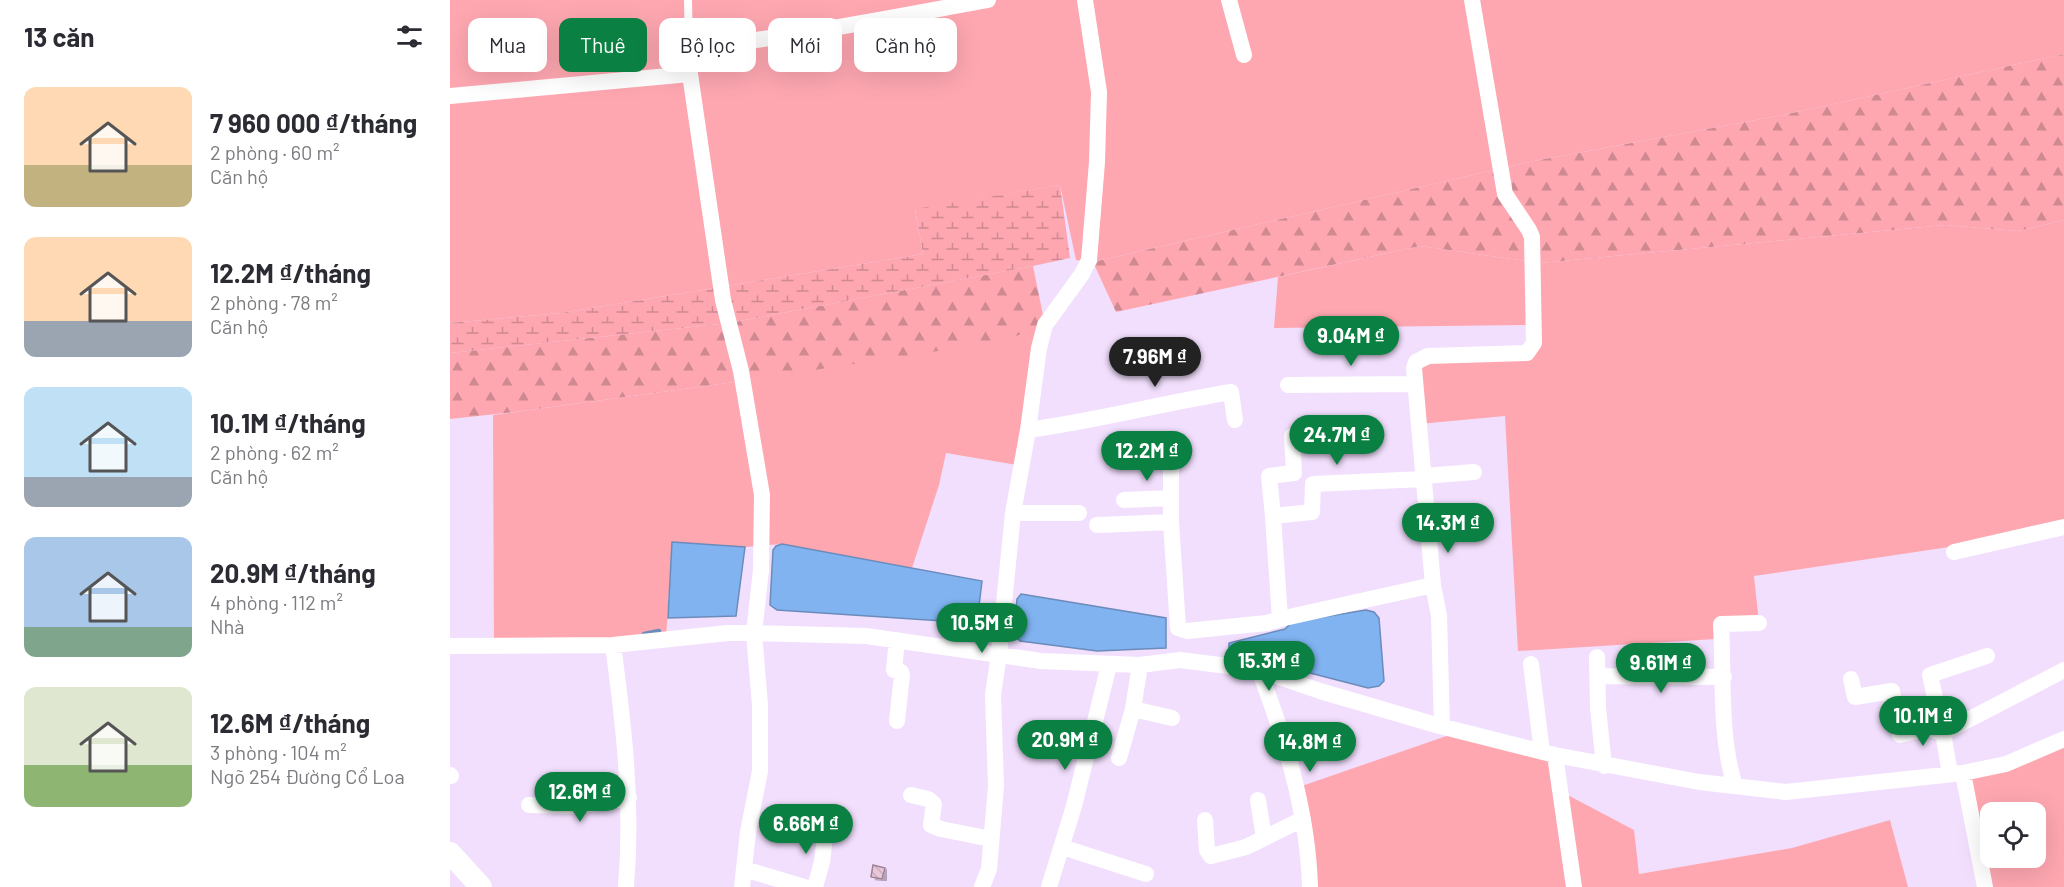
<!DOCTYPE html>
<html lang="vi">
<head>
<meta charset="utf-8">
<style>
	body { margin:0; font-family:Barlow,sans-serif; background:#f2f2f3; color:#2b2b33; height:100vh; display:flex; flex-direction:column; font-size:22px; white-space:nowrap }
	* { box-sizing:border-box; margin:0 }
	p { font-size:20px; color:#7c7c81 }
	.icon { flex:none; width:33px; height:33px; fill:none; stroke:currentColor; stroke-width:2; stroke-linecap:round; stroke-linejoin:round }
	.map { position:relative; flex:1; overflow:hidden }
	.sheet { display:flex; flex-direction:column; background:#fff; width:450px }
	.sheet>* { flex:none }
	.hud { position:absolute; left:18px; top:18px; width:570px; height:54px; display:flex; gap:12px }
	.buttons { position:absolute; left:1530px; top:802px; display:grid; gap:12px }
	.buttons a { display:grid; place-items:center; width:66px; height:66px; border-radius:12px; background:#fff; box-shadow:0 6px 24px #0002; font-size:30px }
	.price { position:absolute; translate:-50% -51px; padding:0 14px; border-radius:21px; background:#0b8043; color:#fff; font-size:20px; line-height:39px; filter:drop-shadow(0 2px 3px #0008) }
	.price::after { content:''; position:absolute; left:50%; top:36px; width:18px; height:14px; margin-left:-9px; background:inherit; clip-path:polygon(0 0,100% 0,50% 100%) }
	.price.active { background:#222; color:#fff }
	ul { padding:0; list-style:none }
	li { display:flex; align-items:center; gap:18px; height:150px; padding:0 24px }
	li span { display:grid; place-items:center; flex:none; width:168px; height:120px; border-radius:12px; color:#555 }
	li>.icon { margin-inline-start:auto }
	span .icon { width:72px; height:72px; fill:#fffc; stroke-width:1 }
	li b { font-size:26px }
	h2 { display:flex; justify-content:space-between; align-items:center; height:72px; padding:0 24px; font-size:26px }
	.chip { padding:0 21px; border-radius:12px; background:#fff; box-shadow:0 6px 24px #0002; font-size:21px; line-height:54px }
	.chip.active { background:#0b8043; color:#fff }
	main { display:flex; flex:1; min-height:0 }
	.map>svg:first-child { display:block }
	.green { fill:#fea7b1; fill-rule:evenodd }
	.forest { fill:url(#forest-firs) }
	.wetland { fill:url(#wetland-marsh) }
	.water { fill:#81b3f1; stroke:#6b8cbb; stroke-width:1.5 }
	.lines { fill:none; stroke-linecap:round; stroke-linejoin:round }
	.stream { stroke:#6b8cbb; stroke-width:4.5 }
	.building { fill:url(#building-back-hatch); stroke:#a18294; stroke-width:1.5; filter:url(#shadow) }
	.lane { stroke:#fff; stroke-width:8 }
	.street { stroke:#fff; stroke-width:16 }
	.secondary { stroke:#fff; stroke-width:22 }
</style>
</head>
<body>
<main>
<section class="sheet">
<h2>13 căn<svg class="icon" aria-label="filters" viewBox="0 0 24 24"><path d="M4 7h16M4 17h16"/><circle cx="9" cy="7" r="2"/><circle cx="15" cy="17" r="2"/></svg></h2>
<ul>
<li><span style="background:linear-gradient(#ffd9b3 65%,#c2b280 0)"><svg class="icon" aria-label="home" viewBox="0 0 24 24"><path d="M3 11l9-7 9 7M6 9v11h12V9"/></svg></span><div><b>7 960 000 ₫/tháng</b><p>2 phòng · 60 m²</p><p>Căn hộ</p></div></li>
<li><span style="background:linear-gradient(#ffd9b3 70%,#9aa5b1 0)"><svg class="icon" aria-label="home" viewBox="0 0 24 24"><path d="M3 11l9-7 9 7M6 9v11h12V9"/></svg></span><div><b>12.2M ₫/tháng</b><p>2 phòng · 78 m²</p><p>Căn hộ</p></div></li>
<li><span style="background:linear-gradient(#bfe0f5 75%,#9aa5b1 0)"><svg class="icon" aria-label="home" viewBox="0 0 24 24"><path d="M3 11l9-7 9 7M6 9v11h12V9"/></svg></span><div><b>10.1M ₫/tháng</b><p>2 phòng · 62 m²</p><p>Căn hộ</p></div></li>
<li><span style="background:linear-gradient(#a9c7e8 75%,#7fa58c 0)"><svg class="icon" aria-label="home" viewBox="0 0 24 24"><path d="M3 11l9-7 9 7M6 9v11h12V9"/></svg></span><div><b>20.9M ₫/tháng</b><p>4 phòng · 112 m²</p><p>Nhà</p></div></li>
<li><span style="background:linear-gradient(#dfe7d0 65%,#8fb573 0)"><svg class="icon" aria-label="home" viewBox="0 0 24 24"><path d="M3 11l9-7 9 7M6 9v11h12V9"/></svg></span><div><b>12.6M ₫/tháng</b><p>3 phòng · 104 m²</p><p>Ngõ 254 Đường Cổ Loa</p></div></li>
</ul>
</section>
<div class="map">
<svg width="1614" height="887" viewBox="0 0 1614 887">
	<defs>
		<pattern id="forest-firs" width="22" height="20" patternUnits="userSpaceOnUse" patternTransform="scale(1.5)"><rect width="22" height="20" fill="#fea7b1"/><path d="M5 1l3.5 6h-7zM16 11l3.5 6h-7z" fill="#cf8991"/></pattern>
		<pattern id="wetland-marsh" width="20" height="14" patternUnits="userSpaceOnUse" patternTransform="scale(1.5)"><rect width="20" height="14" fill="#fea7b1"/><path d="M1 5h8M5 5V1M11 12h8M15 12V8" fill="none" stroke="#cf8991"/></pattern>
		<pattern id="building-back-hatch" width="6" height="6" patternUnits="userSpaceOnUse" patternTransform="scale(1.5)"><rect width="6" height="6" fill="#e9c7db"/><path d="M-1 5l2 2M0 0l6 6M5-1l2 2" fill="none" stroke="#c9abbd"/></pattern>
		<filter id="shadow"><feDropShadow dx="4.5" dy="2.5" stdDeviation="0" flood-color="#0004"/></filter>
	</defs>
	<rect width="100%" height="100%" fill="#f2dffd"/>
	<path class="green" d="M0,0H1614V54L1333,115L1084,161L643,262L626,260L610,185L465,210L473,254L111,313L0,323Z
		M1614,220V525L1499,547L1304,576L1309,623L1271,624L1266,639L1068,651L1055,416L969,424L966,362L1081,349L1084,325L824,328L828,277L970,246L1090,263L1495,225L1568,231Z
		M595,325L567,465L496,453L489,485L462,568L332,544L295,547L222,542L216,639L44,646L43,415L292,381Z
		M1011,731L1105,755L1110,791L1184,830L1189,874L1342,848L1440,820L1458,887H860L846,788Z
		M1614,741V887H1536L1513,773ZM1540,813H1586V858H1540Z"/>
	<path class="forest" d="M1614,54V220L1568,231L1495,225L1090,263L970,246L666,312L643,262L1084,161L1333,115Z
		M583,266L595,325L553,341L292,381L65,412L0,419V353L279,323Z"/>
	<path class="wetland" d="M610,185L620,258L583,266L279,323L0,353V323L111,313L473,254L465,209Z"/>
	<path class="water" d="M222,542L295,547L286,616L218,618Z
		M332,544L532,581L528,614L523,623L327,610L320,605L323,550L326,546Z
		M571,594L716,618V648L647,651L570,641C560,632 566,612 567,599Z
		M916,610L924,612L929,618L934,681L929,686L918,688L779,652V643L835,629L842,622Z"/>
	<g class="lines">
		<path class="stream" d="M194,634L209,631"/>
	</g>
	<path class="building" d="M423,865L435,868L432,879L421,877Z"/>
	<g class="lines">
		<path class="lane" d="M238,0L239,48"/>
		<path class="street" d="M779,0L794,55
			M0,96L240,74
			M838,385L965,384
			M578,430C646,421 713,403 781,392L785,420
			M721,469V522L728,628L737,631L817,623L830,619L823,516L819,476L844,473L842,436
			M974,476L1024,472
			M674,500L721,498
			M563,513H629
			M823,516L862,512L863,484L974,479
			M647,525L721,522
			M1504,552L1614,527
			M830,619L983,585
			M447,640L444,670L451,672L452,675L447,721
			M163,645C174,727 183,804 176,887
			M0,646L163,645L278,633H304L416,636L591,661L690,665L730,660L809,670L870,691L986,725L1105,755L1249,782L1336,792L1513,773L1556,764L1614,739
			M1147,657L1148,708L1154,766
			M1081,664L1092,752
			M809,670C835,739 858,812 860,887
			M1148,676L1274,677
			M1401,679L1405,697L1442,691L1450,735L1477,728L1493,733L1480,675L1537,656
			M683,709L722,718
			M992,726L989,616L983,585L964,368L966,362L978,356L1077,353L1084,343L1082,237L1079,230L1055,194L1022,0
			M1105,755L1124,887
			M669,758L683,709L690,665
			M1513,773L1535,887
			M1500,774L1493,733L1614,670
			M0,775L1,776
			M1285,786C1269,736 1274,677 1271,624L1309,623
			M461,795L478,799L484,804L481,825L491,829L541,839
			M808,800L814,838
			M79,805L126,806L179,798
			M755,820L757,850L761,856L796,847L853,819
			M612,847L696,874
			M294,869L354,887
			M292,887L298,832L310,771V705L304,633L311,570L312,495L291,371L273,300L240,74L239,48C339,38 439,18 538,0
			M365,887L372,862L376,829
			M532,887L539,869L546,786L543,695L549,654L563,513L578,430L589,348L595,325L632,274L639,260L647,162L649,92L635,0
			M599,887L624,806L659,665"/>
		<path class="secondary" d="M0,853L31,887"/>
	</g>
</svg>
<div class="buttons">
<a><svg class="icon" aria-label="locate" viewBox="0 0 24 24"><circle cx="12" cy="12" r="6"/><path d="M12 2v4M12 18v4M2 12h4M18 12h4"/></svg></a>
</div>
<b class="price" style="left:901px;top:367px">9.04M ₫</b>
<b class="price active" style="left:705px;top:388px">7.96M ₫</b>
<b class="price" style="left:887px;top:466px">24.7M ₫</b>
<b class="price" style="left:697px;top:482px">12.2M ₫</b>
<b class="price" style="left:998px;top:554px">14.3M ₫</b>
<b class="price" style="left:532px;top:654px">10.5M ₫</b>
<b class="price" style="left:819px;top:692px">15.3M ₫</b>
<b class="price" style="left:1211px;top:694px">9.61M ₫</b>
<b class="price" style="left:1473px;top:747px">10.1M ₫</b>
<b class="price" style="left:615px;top:771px">20.9M ₫</b>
<b class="price" style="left:860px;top:773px">14.8M ₫</b>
<b class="price" style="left:130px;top:823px">12.6M ₫</b>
<b class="price" style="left:356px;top:855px">6.66M ₫</b>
<div class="hud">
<a class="chip">Mua</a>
<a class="chip active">Thuê</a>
<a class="chip">Bộ lọc</a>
<a class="chip">Mới</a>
<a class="chip">Căn hộ</a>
</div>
</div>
</main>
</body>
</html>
